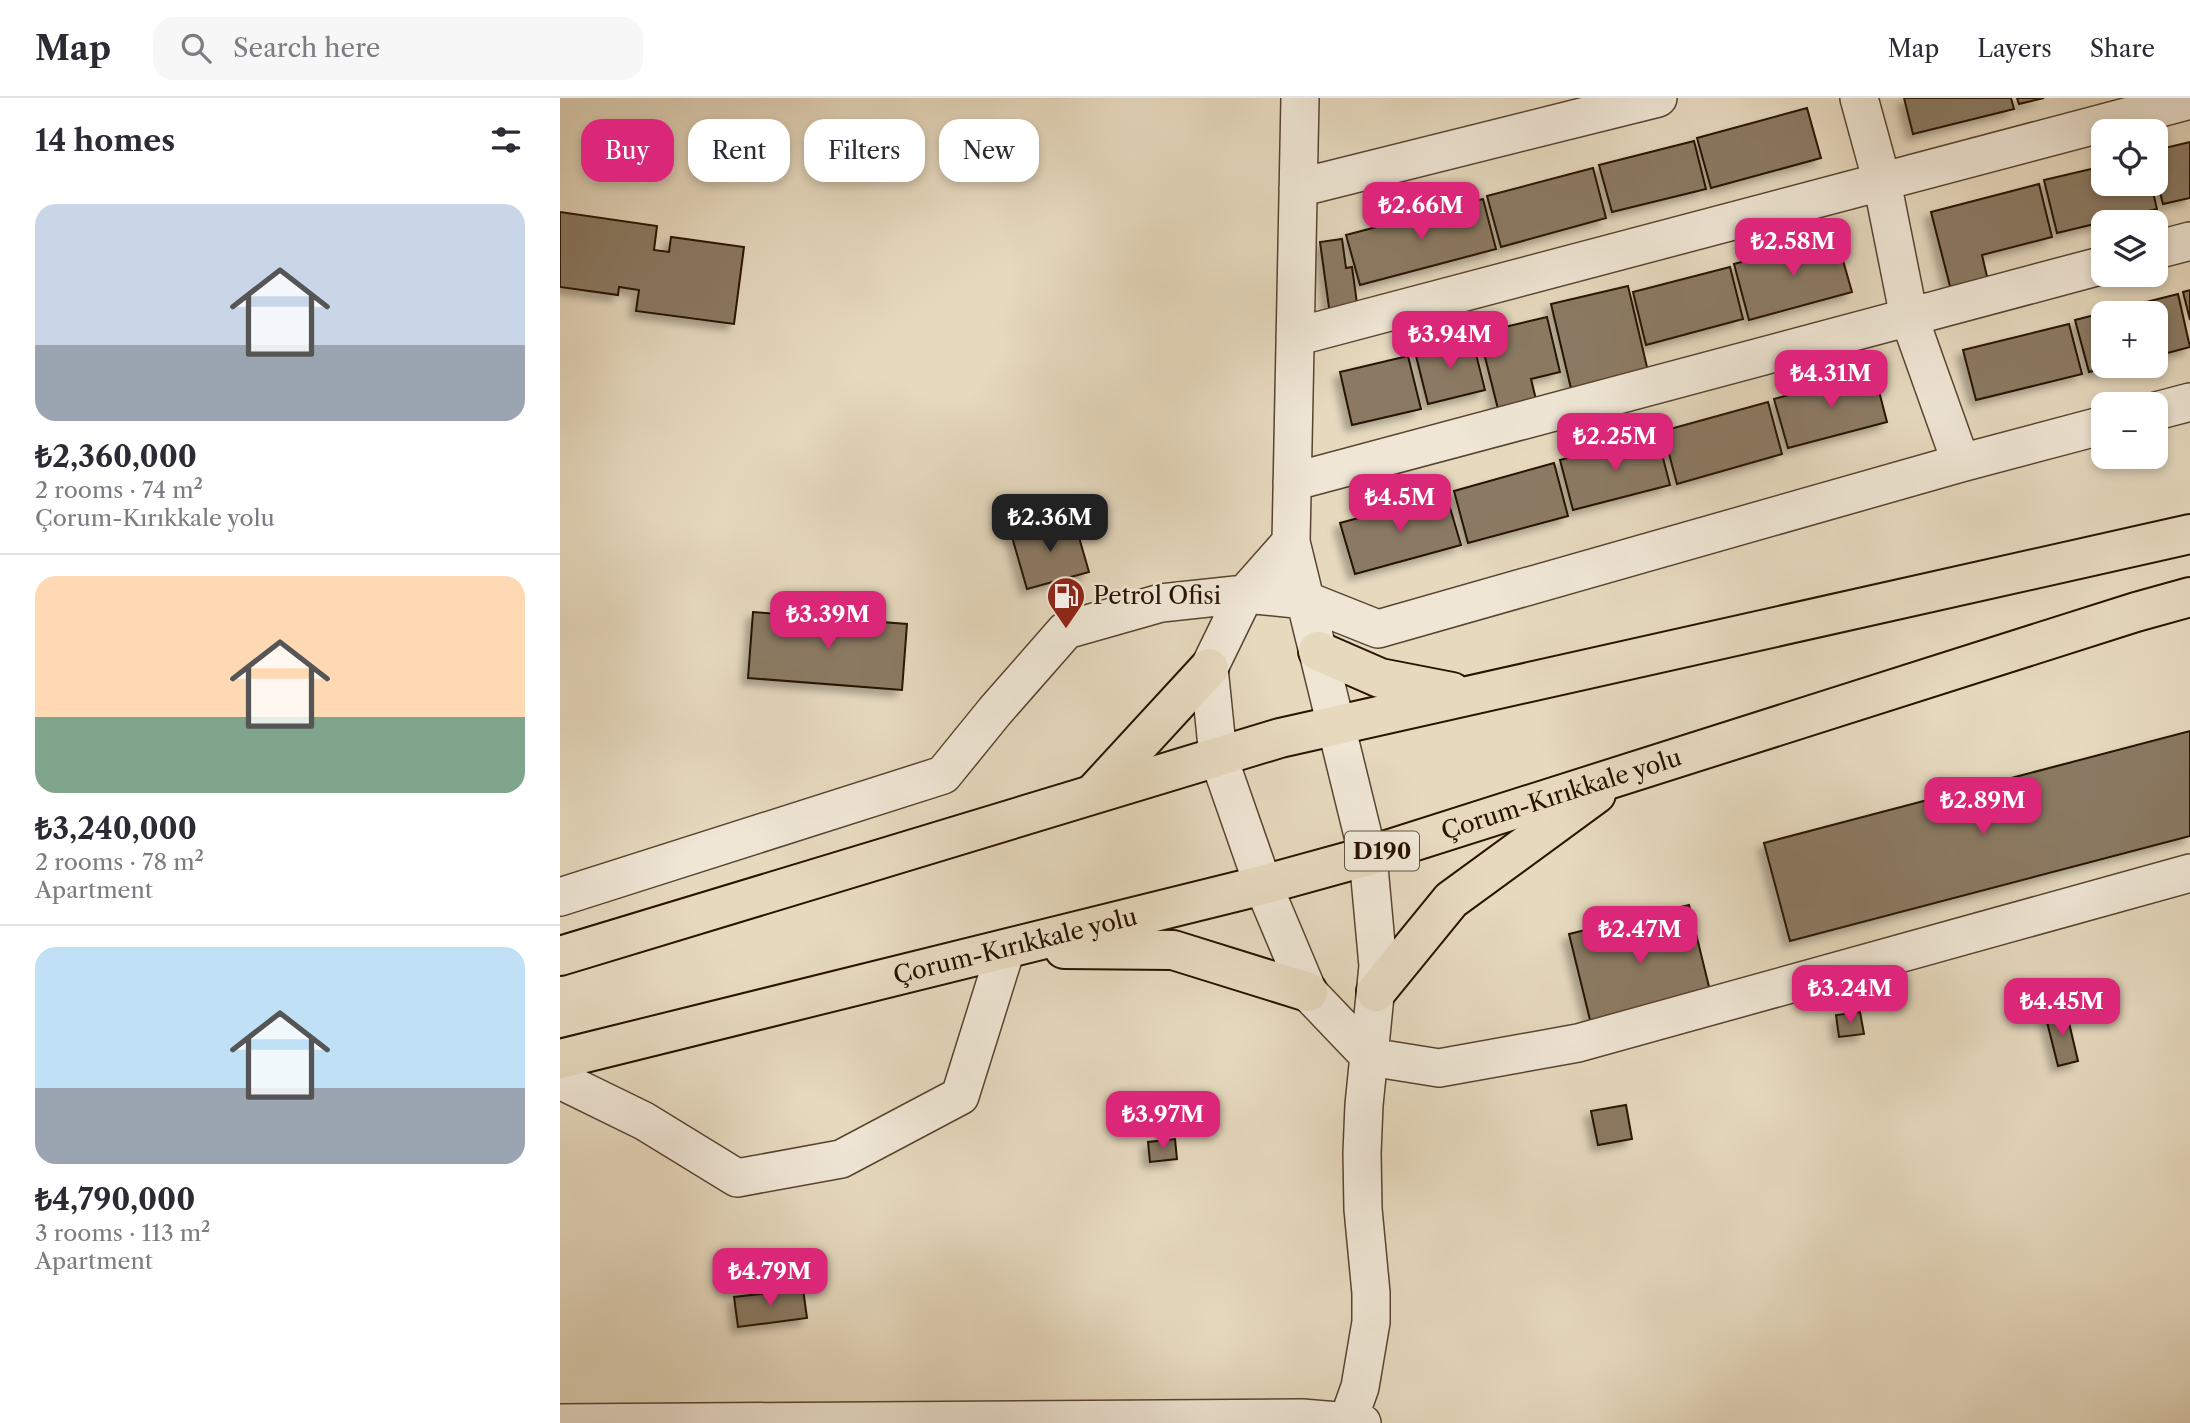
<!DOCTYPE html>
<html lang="en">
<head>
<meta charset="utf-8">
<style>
	body { margin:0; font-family:"Libre Caslon Text",serif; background:#f7f7f7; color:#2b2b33; height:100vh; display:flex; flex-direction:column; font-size:26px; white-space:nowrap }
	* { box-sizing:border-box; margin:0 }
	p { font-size:23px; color:#7c7c81 }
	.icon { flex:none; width:38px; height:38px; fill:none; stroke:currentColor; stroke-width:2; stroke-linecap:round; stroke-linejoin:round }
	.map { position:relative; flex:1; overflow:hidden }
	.side { display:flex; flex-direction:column; background:#fff; width:560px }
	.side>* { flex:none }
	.hud { position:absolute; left:21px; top:21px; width:665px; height:63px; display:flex; gap:14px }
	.tools { position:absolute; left:1531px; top:21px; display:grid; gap:14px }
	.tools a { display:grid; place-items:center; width:77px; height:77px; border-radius:14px; background:#fff; box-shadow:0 4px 10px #0003; font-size:35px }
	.price { position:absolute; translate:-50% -60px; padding:0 16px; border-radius:14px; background:#db2777; color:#fff; font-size:23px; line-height:46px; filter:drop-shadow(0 2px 4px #0008) }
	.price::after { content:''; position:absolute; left:50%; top:42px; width:21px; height:16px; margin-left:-10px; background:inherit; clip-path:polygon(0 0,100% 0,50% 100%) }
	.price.selected { background:#222; color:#fff }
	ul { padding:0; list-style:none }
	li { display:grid; align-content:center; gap:14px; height:371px; padding:0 35px }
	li+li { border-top:2px solid #e1e1e2 }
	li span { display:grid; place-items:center; height:217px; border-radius:21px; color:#555 }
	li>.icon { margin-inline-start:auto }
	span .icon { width:126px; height:126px; fill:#fffc; stroke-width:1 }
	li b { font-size:30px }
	h2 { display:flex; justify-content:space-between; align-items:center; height:84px; padding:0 35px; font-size:30px }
	.chip { padding:0 24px; border-radius:21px; background:#fff; box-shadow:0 4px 10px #0003; font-size:24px; line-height:63px }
	.chip.selected { background:#db2777; color:#fff }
	header { display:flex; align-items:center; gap:42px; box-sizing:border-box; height:98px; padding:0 35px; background:#fff; border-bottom:2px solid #e1e1e2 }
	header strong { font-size:33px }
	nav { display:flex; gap:38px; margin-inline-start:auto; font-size:24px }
	.search { width:490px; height:63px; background:#f7f7f7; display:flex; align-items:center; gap:18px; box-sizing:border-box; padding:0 24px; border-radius:21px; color:#7c7c81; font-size:26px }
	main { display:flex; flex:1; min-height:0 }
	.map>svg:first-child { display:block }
	.building { fill:#8b7a63; stroke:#281301; stroke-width:2; filter:url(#shadow) }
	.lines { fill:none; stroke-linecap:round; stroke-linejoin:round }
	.minor-casing { stroke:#584430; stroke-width:40 }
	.highway-casing { stroke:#281301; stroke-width:42 }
	.minor { stroke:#efe6d5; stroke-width:37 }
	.highway { stroke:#e6d9be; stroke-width:38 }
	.labels { text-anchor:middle; stroke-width:5; stroke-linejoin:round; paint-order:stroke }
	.shield { fill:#efe6d5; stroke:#645241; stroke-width:2 }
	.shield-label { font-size:23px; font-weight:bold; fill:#281301 }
	.poi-label { font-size:24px; fill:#281301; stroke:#efe6d5; text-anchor:start }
	.street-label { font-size:24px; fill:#281301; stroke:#efe6d5 }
</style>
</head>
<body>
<header>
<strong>Map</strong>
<div class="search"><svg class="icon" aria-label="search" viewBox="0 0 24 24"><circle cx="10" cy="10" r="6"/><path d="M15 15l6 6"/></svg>Search here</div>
<nav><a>Map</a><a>Layers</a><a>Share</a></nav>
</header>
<main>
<section class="side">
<h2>14 homes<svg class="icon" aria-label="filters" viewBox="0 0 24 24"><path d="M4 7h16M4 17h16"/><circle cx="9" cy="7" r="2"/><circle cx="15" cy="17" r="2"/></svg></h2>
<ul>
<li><span style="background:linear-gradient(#c9d6e8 65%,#9aa5b1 0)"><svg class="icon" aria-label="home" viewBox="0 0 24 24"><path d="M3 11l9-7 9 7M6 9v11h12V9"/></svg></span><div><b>₺2,360,000</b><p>2 rooms · 74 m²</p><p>Çorum-Kırıkkale yolu</p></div></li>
<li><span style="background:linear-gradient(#ffd9b3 65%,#7fa58c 0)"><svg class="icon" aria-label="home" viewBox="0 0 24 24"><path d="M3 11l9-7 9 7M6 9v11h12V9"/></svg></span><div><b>₺3,240,000</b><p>2 rooms · 78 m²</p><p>Apartment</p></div></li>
<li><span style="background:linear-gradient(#bfe0f5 65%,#9aa5b1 0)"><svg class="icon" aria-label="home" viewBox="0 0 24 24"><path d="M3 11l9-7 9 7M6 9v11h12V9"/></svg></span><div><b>₺4,790,000</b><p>3 rooms · 113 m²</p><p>Apartment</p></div></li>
</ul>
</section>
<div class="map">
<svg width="1630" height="1325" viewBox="0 0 1630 1325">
	<defs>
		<filter id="shadow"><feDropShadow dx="-6" dy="6" stdDeviation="3.5" flood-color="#0004"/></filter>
	</defs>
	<rect width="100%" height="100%" fill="#e6d9be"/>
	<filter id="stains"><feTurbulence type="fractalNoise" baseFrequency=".00286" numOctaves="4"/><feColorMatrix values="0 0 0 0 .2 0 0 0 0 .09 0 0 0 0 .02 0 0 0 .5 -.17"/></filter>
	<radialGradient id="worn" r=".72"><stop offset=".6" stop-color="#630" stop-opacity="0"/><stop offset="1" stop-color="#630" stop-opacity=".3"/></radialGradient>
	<path class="building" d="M1344,0H1451L1454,11L1353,36Z
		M1457,0H1484L1459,6Z
		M1247,10L1261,60L1151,90L1137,40Z
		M1134,43L1146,91L1052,114L1039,67Z
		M1630,44V100L1603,106L1596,79V52Z
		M1544,68V86H1591L1597,111L1497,135L1484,82Z
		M1033,70L1046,120L941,149L927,98Z
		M1479,86L1492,139L1422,157L1429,187L1392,196L1371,114Z
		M923,101L936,151L800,187L786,137Z
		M0,114L97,128L94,152L109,154L111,139L184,149L174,226L76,213L79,192L59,189L58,197L0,189Z
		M1276,138L1292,194L1189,222L1174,166Z
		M782,141L786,170L792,169L799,220L771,224L760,144Z
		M1170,169L1183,221L1086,247L1073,194Z
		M1068,188L1090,282L1013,299L991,206Z
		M1630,192V222L1623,194Z
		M1618,196L1630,249L1596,258V215H1544V268H1555L1529,274L1515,222Z
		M987,219L1000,274L971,281L979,314L941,323L919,235Z
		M1509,226L1522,276L1416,302L1403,252Z
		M912,240L925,292L868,306L855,254Z
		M848,258L861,311L792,327L780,274Z
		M1314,274L1327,324L1228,350L1214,301Z
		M1208,304L1222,356L1117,386L1103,333Z
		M1097,337L1110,387L1013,412L1000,362Z
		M994,365L1008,418L908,445L894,393Z
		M886,396L901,447L795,476L780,425Z
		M514,422L529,474L467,491L452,439Z
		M193,514L347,526L342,592L188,580Z
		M1630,633V738L1230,843L1204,745Z
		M1129,807L1152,901L1032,930L1009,836Z
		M1506,912L1518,963L1498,968L1485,916Z
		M1300,914L1304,936L1279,939L1276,917Z
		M1066,1007L1072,1041L1038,1047L1031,1013Z
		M615,1041L617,1061L590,1064L588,1044Z
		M243,1191L247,1220L178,1229L174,1199Z"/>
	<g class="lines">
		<defs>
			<path id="minor" d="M740,0L731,444L808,758L818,868L804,1007L802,1055L803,1111L811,1195V1224L800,1289L788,1323
				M1299,0L1322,84L1349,219L1401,365
				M738,90L1098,0
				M1596,152L1630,143
				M735,239L1630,2
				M1596,313L1630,304
				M732,384L1544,167
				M731,444L685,496L649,570L658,658L703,787L748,894L810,959L879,970L1018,945L1630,775
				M0,799L383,677L435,613L506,532L601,505L685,496L745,502L818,531L1401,365L1544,327
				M0,982L84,1023L177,1080L281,1061L400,998L446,851
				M0,1325L742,1320L802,1325"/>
			<g id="highway">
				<path d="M758,553L820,580L892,594"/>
				<path d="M534,695L649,570"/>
				<path d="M504,851L613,852L748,894"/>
				<path d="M0,858L720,640L1630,436"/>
				<path d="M816,894L891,802L1036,696"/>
				<path id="s1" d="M0,961L703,787L808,758L1576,514L1630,499"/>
			</g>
		</defs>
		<use href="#minor" class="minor-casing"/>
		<use href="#highway" class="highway-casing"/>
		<use href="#minor" class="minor"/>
		<use href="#highway" class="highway"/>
	</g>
	<defs>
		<symbol id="fuel-pin" viewBox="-11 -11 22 30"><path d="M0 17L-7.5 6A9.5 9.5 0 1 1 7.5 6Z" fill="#8f2418" stroke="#efe6d5"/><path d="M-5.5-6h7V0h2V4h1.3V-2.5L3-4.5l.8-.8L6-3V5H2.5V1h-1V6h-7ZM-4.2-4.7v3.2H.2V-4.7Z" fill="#fff"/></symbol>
	</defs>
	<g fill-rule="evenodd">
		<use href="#fuel-pin" x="484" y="476" width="44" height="60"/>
	</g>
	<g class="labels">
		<rect class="shield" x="785" y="733.5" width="74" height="39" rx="5"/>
		<g class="shield-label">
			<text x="822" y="761">D190</text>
		</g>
		<g class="poi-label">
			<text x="533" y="506">Petrol Ofisi</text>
		</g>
		<g class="street-label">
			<text dy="8" stroke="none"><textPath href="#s1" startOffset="1036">Çorum-Kırıkkale yolu</textPath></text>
			<text dy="8" stroke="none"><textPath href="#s1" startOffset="469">Çorum-Kırıkkale yolu</textPath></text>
		</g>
	</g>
	<rect width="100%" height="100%" filter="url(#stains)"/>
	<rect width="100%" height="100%" fill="url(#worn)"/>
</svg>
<div class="tools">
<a><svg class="icon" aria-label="locate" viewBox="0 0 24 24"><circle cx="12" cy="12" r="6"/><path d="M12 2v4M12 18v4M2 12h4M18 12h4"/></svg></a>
<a><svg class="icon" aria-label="layers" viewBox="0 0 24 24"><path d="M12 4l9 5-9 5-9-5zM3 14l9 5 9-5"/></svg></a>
<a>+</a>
<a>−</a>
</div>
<b class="price" style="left:861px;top:144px">₺2.66M</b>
<b class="price" style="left:1233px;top:180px">₺2.58M</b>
<b class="price" style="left:890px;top:273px">₺3.94M</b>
<b class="price" style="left:1271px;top:312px">₺4.31M</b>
<b class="price" style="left:1055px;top:375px">₺2.25M</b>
<b class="price" style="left:840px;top:436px">₺4.5M</b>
<b class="price selected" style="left:490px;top:456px">₺2.36M</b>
<b class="price" style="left:268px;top:553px">₺3.39M</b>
<b class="price" style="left:1423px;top:739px">₺2.89M</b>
<b class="price" style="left:1080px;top:868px">₺2.47M</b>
<b class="price" style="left:1290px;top:927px">₺3.24M</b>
<b class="price" style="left:1502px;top:940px">₺4.45M</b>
<b class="price" style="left:603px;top:1053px">₺3.97M</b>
<b class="price" style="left:210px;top:1210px">₺4.79M</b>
<div class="hud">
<a class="chip selected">Buy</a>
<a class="chip">Rent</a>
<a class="chip">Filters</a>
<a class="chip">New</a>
</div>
</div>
</main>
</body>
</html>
